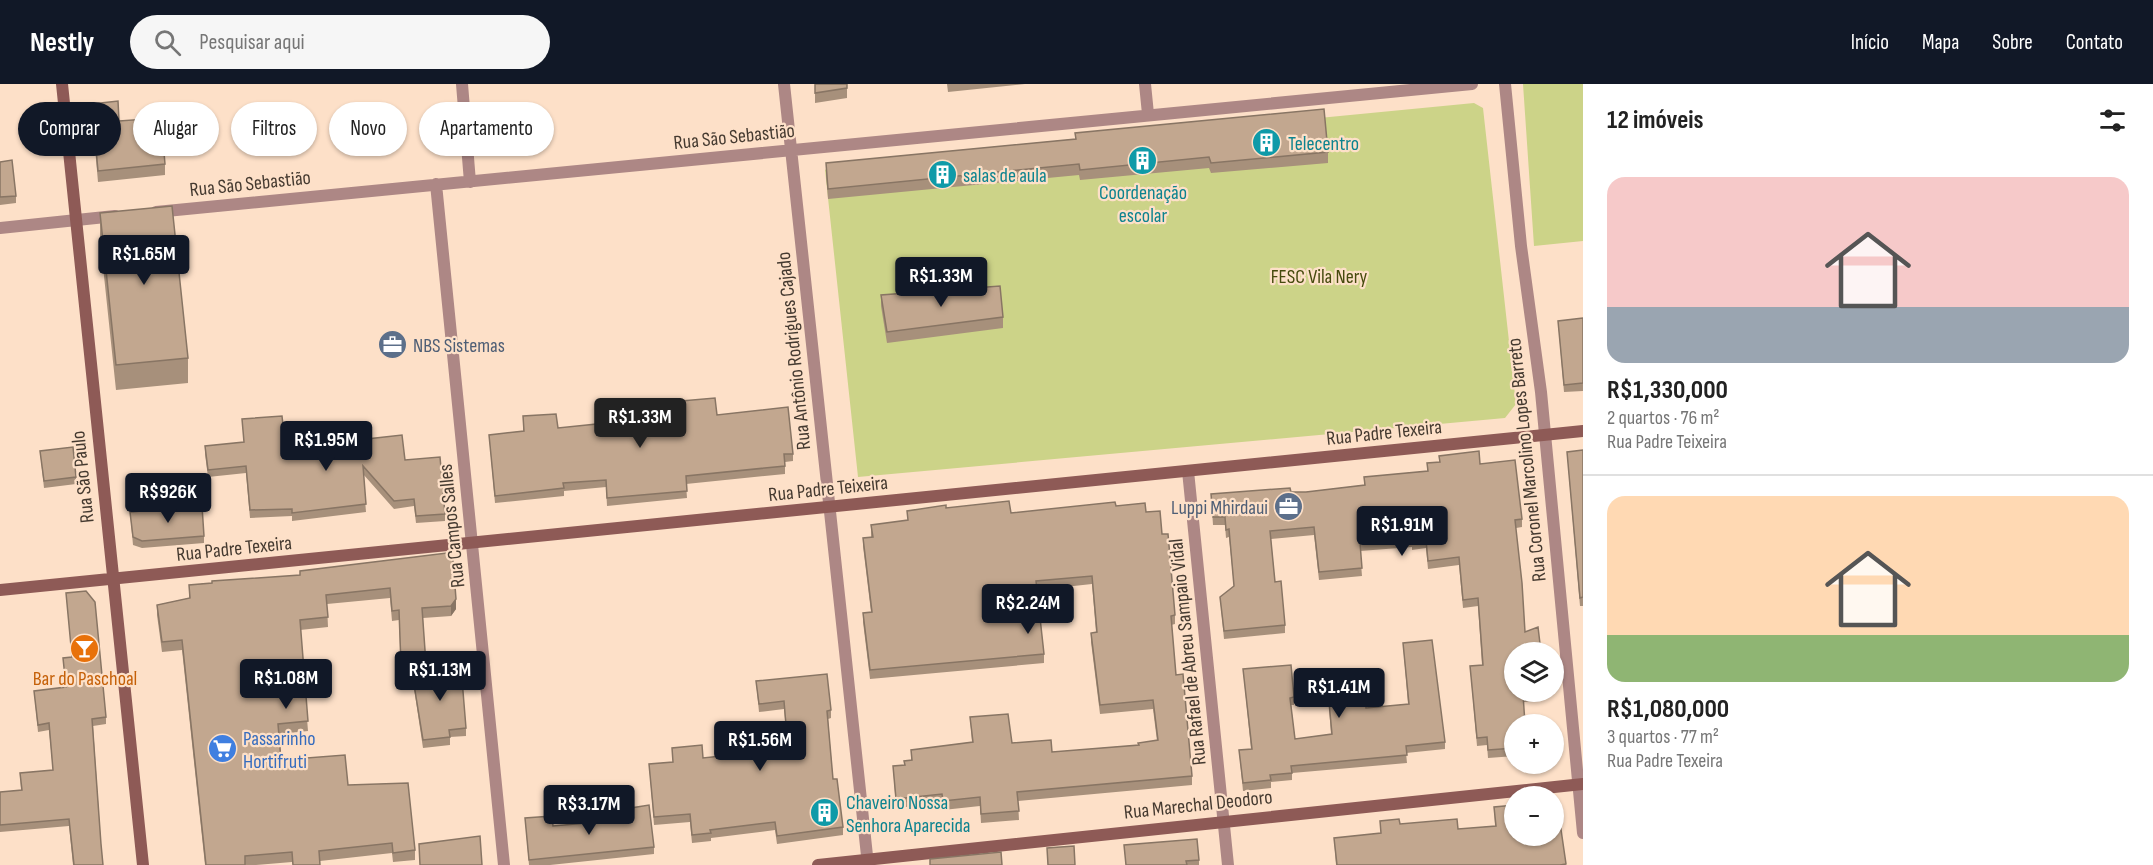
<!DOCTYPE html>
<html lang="pt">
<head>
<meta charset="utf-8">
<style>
	body { margin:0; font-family:"Sofia Sans Condensed",sans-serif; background:#f6f6f6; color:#222; height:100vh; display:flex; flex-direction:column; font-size:22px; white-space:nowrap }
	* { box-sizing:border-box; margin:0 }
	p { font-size:20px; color:#767676 }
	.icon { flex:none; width:33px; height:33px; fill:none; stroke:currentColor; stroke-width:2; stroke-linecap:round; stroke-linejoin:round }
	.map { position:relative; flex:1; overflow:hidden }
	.side { display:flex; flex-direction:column; background:#fff; width:570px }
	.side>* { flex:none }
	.hud { position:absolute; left:18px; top:18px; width:570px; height:54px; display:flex; gap:12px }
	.controls { position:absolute; left:1504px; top:558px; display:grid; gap:12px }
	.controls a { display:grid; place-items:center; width:60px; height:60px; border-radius:50%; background:#fff; box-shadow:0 2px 4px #0004; font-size:30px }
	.price { position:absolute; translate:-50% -51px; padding:0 14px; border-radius:6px; background:#111827; color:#fff; font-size:20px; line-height:39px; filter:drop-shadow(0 2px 3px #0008) }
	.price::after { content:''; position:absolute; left:50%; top:36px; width:18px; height:14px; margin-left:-9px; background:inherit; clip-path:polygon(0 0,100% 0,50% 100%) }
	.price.selected { background:#222; color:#fff }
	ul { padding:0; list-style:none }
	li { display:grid; align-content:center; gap:12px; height:318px; padding:0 24px }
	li+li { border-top:2px solid #e0e0e0 }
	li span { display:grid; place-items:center; height:186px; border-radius:18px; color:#555 }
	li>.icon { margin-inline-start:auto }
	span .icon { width:108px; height:108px; fill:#fffc; stroke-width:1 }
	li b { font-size:26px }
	h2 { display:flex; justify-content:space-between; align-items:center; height:72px; padding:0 24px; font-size:26px }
	.chip { padding:0 21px; border-radius:27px; background:#fff; box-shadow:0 2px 4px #0004; font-size:21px; line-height:54px }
	.chip.selected { background:#111827; color:#fff }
	header { display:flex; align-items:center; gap:36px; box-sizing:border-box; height:84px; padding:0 30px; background:#111827; color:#fff }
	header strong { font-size:28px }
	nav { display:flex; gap:33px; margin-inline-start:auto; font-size:21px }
	.search { width:420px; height:54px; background:#f6f6f6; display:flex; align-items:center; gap:15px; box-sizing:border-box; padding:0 21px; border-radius:33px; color:#767676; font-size:22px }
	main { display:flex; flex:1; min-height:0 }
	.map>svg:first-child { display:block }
	.green { fill:#ccd388 }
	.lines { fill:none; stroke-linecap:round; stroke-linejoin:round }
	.street { stroke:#ad8785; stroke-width:12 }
	.secondary { stroke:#8e5a56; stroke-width:12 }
	.wall { fill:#a7907b }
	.shaded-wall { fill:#887564 }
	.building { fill:#c2a78f; stroke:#887564; stroke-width:1.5 }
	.labels { text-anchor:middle; stroke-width:4.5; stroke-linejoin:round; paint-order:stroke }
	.street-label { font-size:20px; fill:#453a30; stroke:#fde0c8 }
	.culture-label { font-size:20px; fill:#0d838f; stroke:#fde0c8; text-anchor:start }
	.park-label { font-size:20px; fill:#464a0d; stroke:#fde0c8 }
	.service-label { font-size:20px; fill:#4e5e75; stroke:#fde0c8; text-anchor:start }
	.food-label { font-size:20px; fill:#c56008; stroke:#fde0c8 }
	.shop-label { font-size:20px; fill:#366cbe; stroke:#fde0c8; text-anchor:start }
</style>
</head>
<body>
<header>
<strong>Nestly</strong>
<div class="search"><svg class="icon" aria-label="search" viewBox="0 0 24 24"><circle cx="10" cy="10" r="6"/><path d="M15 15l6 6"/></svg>Pesquisar aqui</div>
<nav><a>Início</a><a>Mapa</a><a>Sobre</a><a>Contato</a></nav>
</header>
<main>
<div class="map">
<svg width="1583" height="781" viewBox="0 0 1583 781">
	<rect width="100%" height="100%" fill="#fde0c8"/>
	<path class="green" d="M1523,0H1583V157L1534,162Z
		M1474,19L1483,24L1516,320L1505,334L858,393L825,86L831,81Z"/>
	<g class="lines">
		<path class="street" d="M462,0L470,98
			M784,0L868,781
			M1145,0L1148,30
			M1505,0L1521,162L1541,308L1583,749
			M436,100L504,781
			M156,128L1472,0
			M0,144L115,132
			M1188,387L1228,781"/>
		<path class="secondary" d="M62,0L143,781
			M0,506L1583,347
			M818,781L1583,700"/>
	</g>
	<path class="wall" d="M815,0H847V14L815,19Z
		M947,0H1025L948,8Z
		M92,20L165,80V91L98,98L92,30Z
		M1075,49L1328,68V79L1211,89L1209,84L1080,96L1079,91L828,115L826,90V79L1075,55Z
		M0,78L16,112V119L0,121Z
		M100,129L188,274V299L116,306L100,154Z
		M881,211L1003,233V244L887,259L881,222Z
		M1583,234V307L1564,308L1558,237Z
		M717,331L793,370V377L785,378V390L686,400L687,414L607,422L606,403L564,407V412L495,419L489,351L523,347V332L558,344Z
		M242,335L286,367L315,372L368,368L367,355L405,376L445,430V437L416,439L414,422L394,425L363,390L366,428L292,437V432L250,434L246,389L208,393L205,370V362L244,358Z
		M1583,366V522H1580L1567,368Z
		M40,367L76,393V400L44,404Z
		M1439,372L1480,380L1522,435V443L1516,444L1515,568L1541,608V616L1524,618L1515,640V672L1488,674L1487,661L1477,662L1470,582L1482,581L1478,522L1463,524L1459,481L1428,485L1426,464L1412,466V463L1360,467L1362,492L1319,496L1314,451L1271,455L1275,498L1285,541V549L1224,555L1220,513L1234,502L1229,453L1226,454L1225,441H1213L1211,410L1306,408L1364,401V393L1427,387V379L1439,378Z
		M1116,422L1146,428L1162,450L1175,531V540L1171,541L1176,591L1192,692V701L1018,717L1019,736L981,739L980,722L943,726L942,719L896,724L893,682L904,681L911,676V666L972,658L970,633L1012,659L1052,668L1138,661L1157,657L1153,625L1100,630L1091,558V549L1096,548L1092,500L1037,506L1044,570V579L870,595L863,538V529L871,528L863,462V454L871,453V441L908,437L907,427L946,424L1011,429Z
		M130,428L204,452V459L142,464L133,461Z
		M447,469L456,525L451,532L423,534L426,587L466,644V652L450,653V661L423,664L412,591H401L399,536L392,537L390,514L327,520L328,543L300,546L308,647L279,650L281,676L348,701L415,766V776L393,778L392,769L320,777V781H293L292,778L256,781H205L182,566L162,568L157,531V521L189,514V501L300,491Z
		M66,509L106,633V640L93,642L101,760L103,781H73L69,742L0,748V708L21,706L20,689L53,686L49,646L38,648L34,607L66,603L63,574L72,573Z
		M1403,559L1445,658V665L1406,669L1407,679L1292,689V696L1271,698V704L1243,707L1239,666L1251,665L1243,585L1294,613V621H1291L1295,655L1331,650L1327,597L1366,624L1408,620Z
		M756,597L831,626V634L828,635L833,695L843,743V751L777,760L775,746L711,754V757L692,759L690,738L654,741L649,680L673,678L672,664L703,674L788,665L784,625L759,628Z
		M1557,718L1566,781H1336L1334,754L1381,749L1380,737L1400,740L1458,745L1495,742L1494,723Z
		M631,724L654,763V770L550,781H529L525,734L553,742L631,735Z
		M1124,761L1199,776V781H1126Z"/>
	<path class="shaded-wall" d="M456,515V525L451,532V522Z"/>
	<path class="building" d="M815,0H847V4L815,9Z
		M118,17L119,37L161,34L165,80L98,87L92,20Z
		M1324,25L1328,68L1211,79L1209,73L1080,86L1079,80L828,105L826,79L1076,55L1075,49Z
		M12,76L16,112L0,113V78Z
		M172,122L188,274L116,281L100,129Z
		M1000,202L1003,233L887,248L881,211Z
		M1583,234V299L1564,301L1558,237Z
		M715,314L717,331L788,323L793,370H784L785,382L686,392L687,407L607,414L606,396L563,399L564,404L495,412L489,351L524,347L523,332L556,330L558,344L606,339L605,335L611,334V329L681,317Z
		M282,332L286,367L314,364L315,372L368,368L367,355L402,351L405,376L440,373L445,430L416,432L414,415L394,417L363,382L366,420L292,429V425L250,426L246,382L208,386L205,362L244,358L242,335Z
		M73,363L76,393L44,397L40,367Z
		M1583,366V513L1580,514L1567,368Z
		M1479,367L1480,380L1515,376L1522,435L1515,436L1522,499L1525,548L1538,543L1541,568H1515V608H1541L1523,610L1525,640H1515V664L1488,666L1487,653L1477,654L1470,582L1483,581L1478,514L1463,516L1459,473L1428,477L1426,456L1412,458V455L1360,459L1362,484L1319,488L1314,443L1270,447L1275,498L1281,497L1285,541L1224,547L1220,513L1234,502L1229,445L1226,446L1225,433H1213L1211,410L1290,404L1291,408H1306L1365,401L1364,393L1428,387L1427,379L1440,378L1439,372Z
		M1009,417L1011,429L1115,418L1116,422L1145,419L1146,428L1160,427L1162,450H1168L1175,531L1171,532L1176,591L1183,590L1192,692L1017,708L1019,727L981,730L980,713L943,717L942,710L896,715L893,682L905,681L904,677L912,676L911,666L973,658L970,633L1008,630L1012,659L1051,656L1052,668L1139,661L1138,659L1158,656L1153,616L1100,621L1091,549L1097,548L1092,492L1036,497L1044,570L870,586L863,529L872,528L863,454L873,453L871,441L908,436L907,427L946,421V424Z
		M202,422L204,452L142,457L133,453L130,428Z
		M447,469L453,476L456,515L451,522L422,524L426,580L401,581L399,526L392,527L390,504L326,511L328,533L300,536L308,637L278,640L281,676L345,671L348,701L408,699L415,766L393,769L392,759L319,767L320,781H293L292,768L245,772V781H206L182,556L162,558L157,521L190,514L189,501L212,499V497L300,491V487Z
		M86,507L95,518L106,633L92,635L101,760L103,781H74L69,735L0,741V708L22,706L20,689L53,686L49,639L38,641L34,607L66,603L63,574L72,573L66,509Z
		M1432,556L1445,658L1406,662L1407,671L1291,682L1292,689L1270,691L1271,696L1243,699L1239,666L1252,665L1243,585L1291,581L1294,613L1290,614L1295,655L1332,650L1327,597L1363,594L1366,624L1409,620L1403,559Z
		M461,583L466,644L449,646L450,653L423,656L412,588Z
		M827,590L831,626L827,627L833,695H837L843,743L777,752L775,738L710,746L711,749L692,751L690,730L654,733L649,680L673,678L672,664L702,661L703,674L788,665L784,617L759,620L756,597Z
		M1557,718L1566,780L1560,781H1337L1334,754L1381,749L1380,737L1399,735L1400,740L1457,735L1458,745L1496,742L1494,723L1515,721V752H1554V719Z
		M649,721L654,763L529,776L525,734L552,732L553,742L632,735L631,724Z
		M480,752L482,781H420L419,760Z
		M1197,755L1199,776L1186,777L1187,781H1126L1124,761Z
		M1074,762L1075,781H1048L1047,764Z
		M1001,768L1002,781H930V775Z"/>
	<defs>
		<symbol id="building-disc" viewBox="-11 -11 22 22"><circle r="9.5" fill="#0f9aa8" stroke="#fde0c8"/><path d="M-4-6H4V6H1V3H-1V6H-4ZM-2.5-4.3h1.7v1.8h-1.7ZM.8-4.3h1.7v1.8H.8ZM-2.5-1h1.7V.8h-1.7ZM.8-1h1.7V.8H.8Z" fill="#fff"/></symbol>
		<symbol id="office-disc" viewBox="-11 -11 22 22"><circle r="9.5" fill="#5c6f8a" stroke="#fde0c8"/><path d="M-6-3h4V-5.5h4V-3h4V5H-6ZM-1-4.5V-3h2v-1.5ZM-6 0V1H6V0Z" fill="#fff"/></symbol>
		<symbol id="bar-disc" viewBox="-11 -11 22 22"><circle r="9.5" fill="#e8710a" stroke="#fde0c8"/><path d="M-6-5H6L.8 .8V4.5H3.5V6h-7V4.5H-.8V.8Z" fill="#fff"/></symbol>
		<symbol id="supermarket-disc" viewBox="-11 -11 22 22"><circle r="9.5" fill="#3f7fe0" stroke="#fde0c8"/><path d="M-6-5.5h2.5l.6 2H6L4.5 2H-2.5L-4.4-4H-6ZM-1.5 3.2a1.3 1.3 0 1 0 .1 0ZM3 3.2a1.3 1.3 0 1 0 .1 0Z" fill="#fff"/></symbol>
	</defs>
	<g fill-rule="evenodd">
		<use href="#building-disc" x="1250" y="42" width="33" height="33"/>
		<use href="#building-disc" x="1126" y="60" width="33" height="33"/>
		<use href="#building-disc" x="926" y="74" width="33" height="33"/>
		<use href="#office-disc" x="376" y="244" width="33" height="33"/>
		<use href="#office-disc" x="1272" y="406" width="33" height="33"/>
		<use href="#bar-disc" x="68" y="548" width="33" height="33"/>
		<use href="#supermarket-disc" x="206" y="648" width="33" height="33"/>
		<use href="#building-disc" x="808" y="712" width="33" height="33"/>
	</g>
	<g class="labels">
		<g class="street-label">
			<text transform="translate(734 52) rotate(-6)" y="7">Rua São Sebastião</text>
			<text transform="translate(250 99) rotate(-6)" y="7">Rua São Sebastião</text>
			<text transform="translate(793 267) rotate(-96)" y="7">Rua Antônio Rodrigues Cajado</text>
			<text transform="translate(1384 348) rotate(-6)" y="7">Rua Padre Texeira</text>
			<text transform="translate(1526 376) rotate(-96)" y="7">Rua Coronel Marcolino Lopes Barreto</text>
			<text transform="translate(82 393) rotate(-96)" y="7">Rua São Paulo</text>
			<text transform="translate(828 404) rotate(-6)" y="7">Rua Padre Teixeira</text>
			<text transform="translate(451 442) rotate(-96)" y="7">Rua Campos Salles</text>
			<text transform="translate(234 464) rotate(-6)" y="7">Rua Padre Texeira</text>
			<text transform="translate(1187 568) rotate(-96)" y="7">Rua Rafael de Abreu Sampaio Vidal</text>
			<text transform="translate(1198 720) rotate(-6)" y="7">Rua Marechal Deodoro</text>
		</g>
		<g class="culture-label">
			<text x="1288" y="66">Telecentro</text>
			<text x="963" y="98">salas de aula</text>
			<text x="1143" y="115" text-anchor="middle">Coordenação<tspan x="1143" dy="23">escolar</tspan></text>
			<text x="846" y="725">Chaveiro Nossa<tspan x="846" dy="23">Senhora Aparecida</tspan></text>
		</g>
		<g class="park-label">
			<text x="1319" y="199">FESC Vila Nery</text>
		</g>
		<g class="service-label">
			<text x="413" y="268">NBS Sistemas</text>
			<text x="1268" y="430" text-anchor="end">Luppi Mhirdaui</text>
		</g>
		<g class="food-label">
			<text x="85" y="601">Bar do Paschoal</text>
		</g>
		<g class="shop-label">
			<text x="243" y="661">Passarinho<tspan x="243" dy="23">Hortifruti</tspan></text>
		</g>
	</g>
</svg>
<div class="controls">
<a><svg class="icon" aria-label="layers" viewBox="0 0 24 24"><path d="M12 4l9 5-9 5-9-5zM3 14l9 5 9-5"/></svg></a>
<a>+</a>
<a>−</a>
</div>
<b class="price" style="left:144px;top:202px">R$1.65M</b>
<b class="price" style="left:941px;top:224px">R$1.33M</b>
<b class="price selected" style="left:640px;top:365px">R$1.33M</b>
<b class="price" style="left:326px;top:388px">R$1.95M</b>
<b class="price" style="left:168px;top:440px">R$926K</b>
<b class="price" style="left:1402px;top:473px">R$1.91M</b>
<b class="price" style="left:1028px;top:551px">R$2.24M</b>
<b class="price" style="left:440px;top:618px">R$1.13M</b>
<b class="price" style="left:286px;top:626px">R$1.08M</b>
<b class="price" style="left:1339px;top:635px">R$1.41M</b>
<b class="price" style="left:760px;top:688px">R$1.56M</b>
<b class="price" style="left:589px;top:752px">R$3.17M</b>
<div class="hud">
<a class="chip selected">Comprar</a>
<a class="chip">Alugar</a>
<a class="chip">Filtros</a>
<a class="chip">Novo</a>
<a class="chip">Apartamento</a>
</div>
</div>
<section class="side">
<h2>12 imóveis<svg class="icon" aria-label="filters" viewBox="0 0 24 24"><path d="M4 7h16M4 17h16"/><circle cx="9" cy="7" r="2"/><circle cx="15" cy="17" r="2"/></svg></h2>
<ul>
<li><span style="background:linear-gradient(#f6c9c9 70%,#9aa5b1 0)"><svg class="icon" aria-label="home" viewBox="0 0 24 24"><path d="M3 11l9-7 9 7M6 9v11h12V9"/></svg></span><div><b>R$1,330,000</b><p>2 quartos · 76 m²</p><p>Rua Padre Teixeira</p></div></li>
<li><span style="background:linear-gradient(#ffd9b3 75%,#8fb573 0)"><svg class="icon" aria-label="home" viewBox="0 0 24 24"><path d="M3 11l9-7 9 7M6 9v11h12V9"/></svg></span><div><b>R$1,080,000</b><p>3 quartos · 77 m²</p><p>Rua Padre Texeira</p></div></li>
</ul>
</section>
</main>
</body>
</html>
